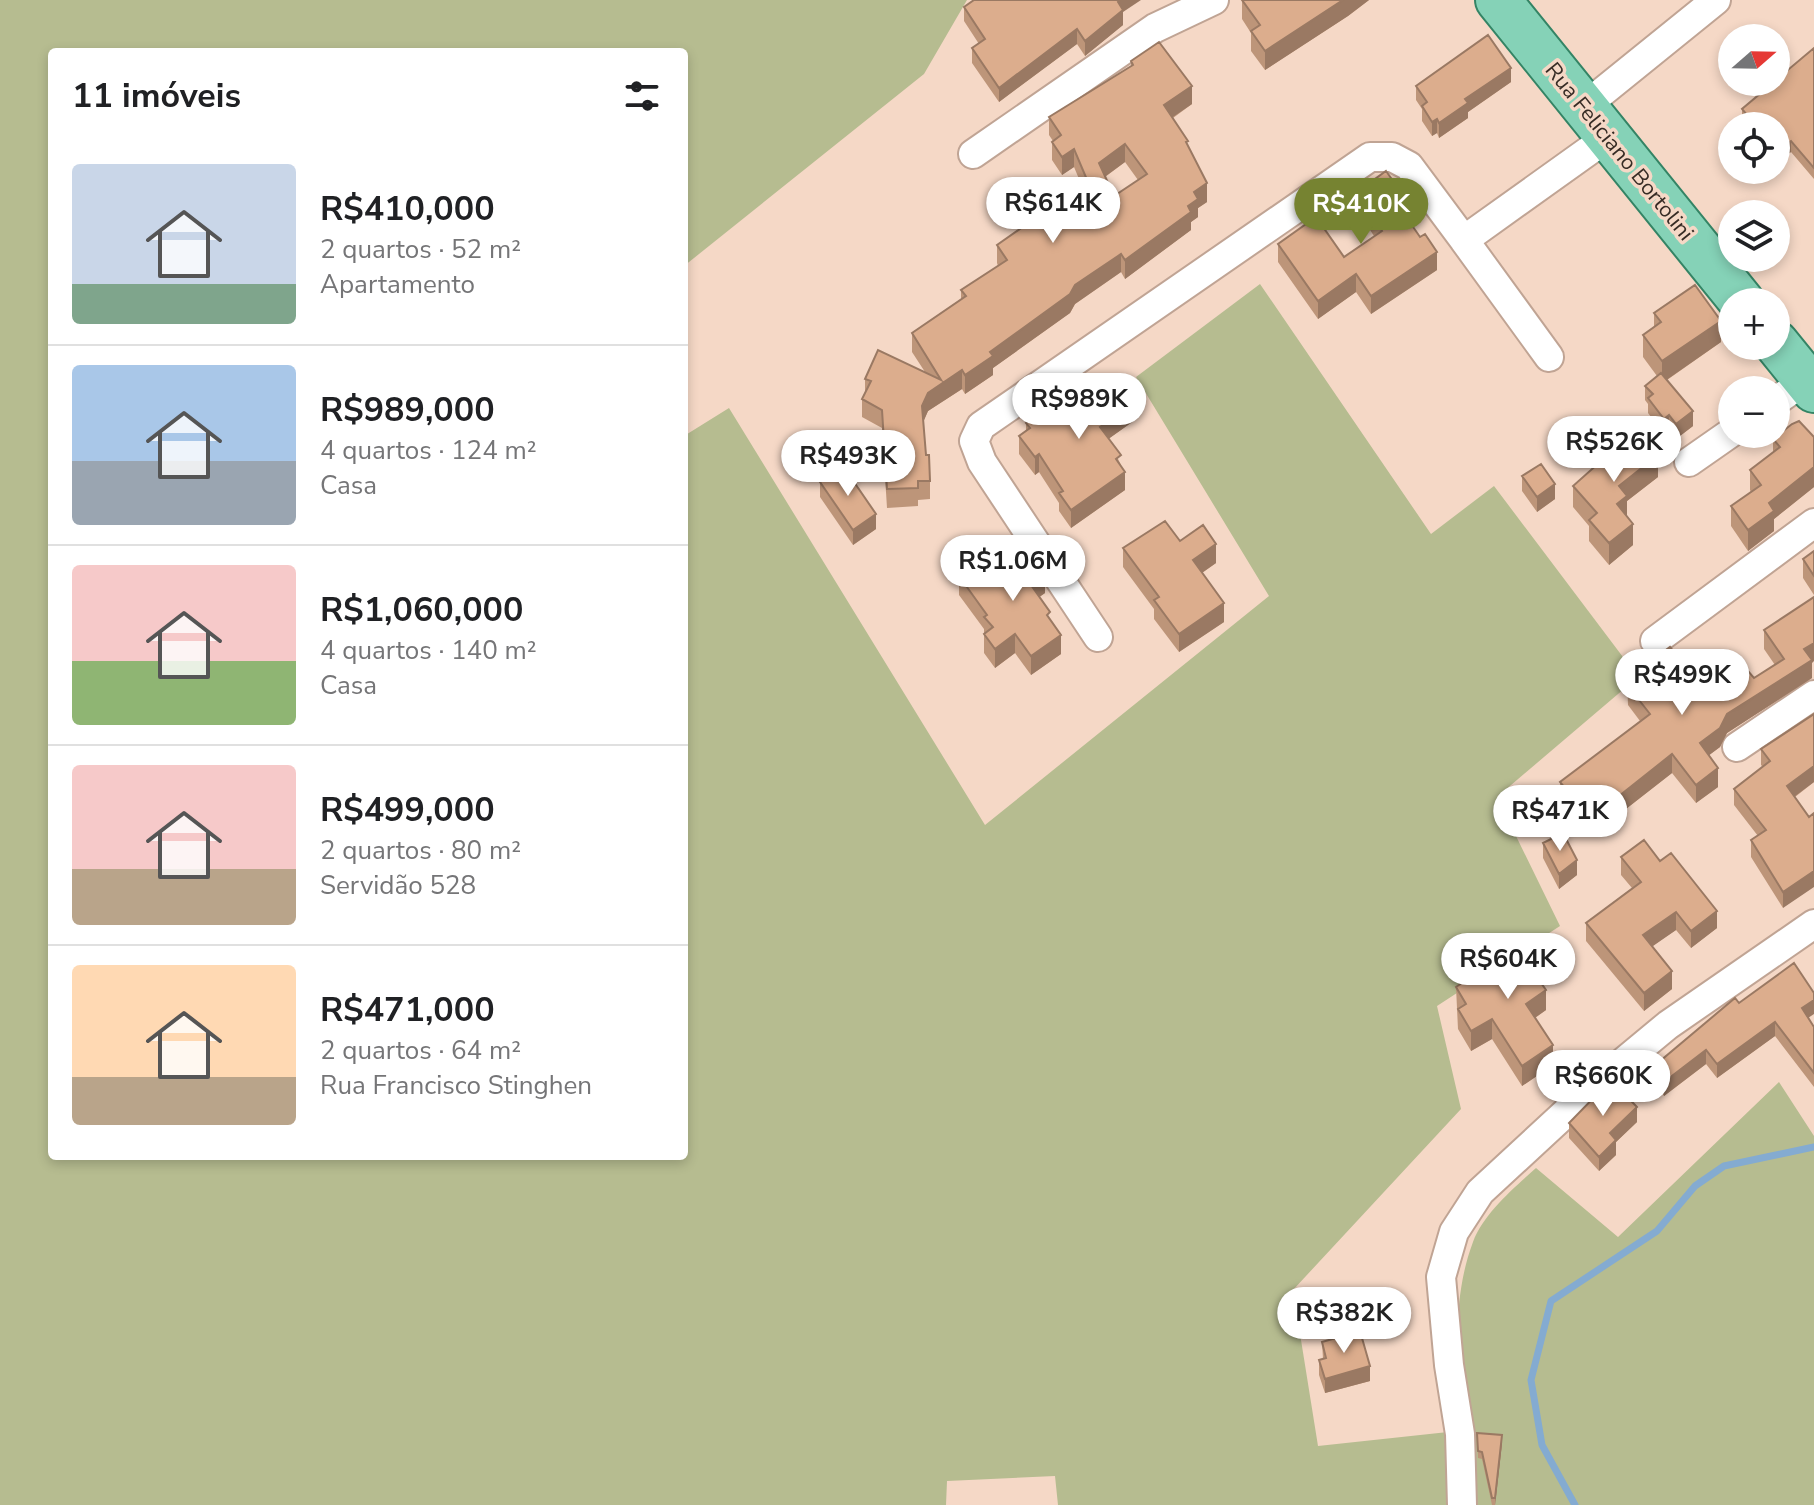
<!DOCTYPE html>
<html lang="pt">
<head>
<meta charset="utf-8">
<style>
	body { margin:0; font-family:"Nunito Sans",sans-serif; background:#f6f6f6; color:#202124; height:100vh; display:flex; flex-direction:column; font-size:30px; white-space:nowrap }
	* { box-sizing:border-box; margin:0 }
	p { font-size:26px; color:#757577 }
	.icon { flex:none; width:44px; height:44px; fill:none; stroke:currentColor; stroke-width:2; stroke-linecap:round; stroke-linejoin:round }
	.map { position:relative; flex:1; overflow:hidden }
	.side { position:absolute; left:48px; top:48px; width:640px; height:1112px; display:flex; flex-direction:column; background:#fff; border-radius:8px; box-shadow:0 4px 12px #0003 }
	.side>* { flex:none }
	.needle { width:52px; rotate:70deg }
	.buttons { position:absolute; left:1718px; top:24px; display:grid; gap:16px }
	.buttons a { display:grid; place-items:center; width:72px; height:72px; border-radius:50%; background:#fff; box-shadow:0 4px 12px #0003; font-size:40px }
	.price { position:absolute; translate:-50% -68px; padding:0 18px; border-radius:28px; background:#fff; color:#222; font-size:26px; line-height:52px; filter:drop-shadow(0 2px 4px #0008) }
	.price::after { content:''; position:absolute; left:50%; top:48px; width:24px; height:18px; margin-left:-12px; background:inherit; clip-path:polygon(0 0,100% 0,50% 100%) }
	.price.on { background:#768331; color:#fff }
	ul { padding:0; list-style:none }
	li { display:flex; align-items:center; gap:24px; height:200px; padding:0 24px }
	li+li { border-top:2px solid #e0e0e0 }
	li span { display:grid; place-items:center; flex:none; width:224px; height:160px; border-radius:8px; color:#555 }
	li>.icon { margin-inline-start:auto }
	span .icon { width:96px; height:96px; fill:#fffc; stroke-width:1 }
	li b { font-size:34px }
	h2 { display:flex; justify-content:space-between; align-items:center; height:96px; padding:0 24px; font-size:34px }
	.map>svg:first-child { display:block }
	.green { fill:#b6bc90 }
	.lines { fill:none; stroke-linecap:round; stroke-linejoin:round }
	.stream { stroke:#84abd1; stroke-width:7 }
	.street-casing { stroke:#c0a494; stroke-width:32 }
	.primary-casing { stroke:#348465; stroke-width:48 }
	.street { stroke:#fff; stroke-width:28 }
	.primary { stroke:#85d2b7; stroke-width:44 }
	.wall { fill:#bd9579; fill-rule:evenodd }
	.shaded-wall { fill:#9a7963 }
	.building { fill:#dcad8d; stroke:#9a7963; stroke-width:2; fill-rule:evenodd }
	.labels { text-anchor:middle; stroke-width:7; stroke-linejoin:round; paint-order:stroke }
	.street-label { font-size:22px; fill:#372c25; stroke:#f5d8c6 }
</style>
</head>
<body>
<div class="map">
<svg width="1814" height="1505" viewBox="0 0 1814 1505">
	<rect width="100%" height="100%" fill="#f5d8c6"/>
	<path class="green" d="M0,0H967L924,74L684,266V52H52V1156H684V436L729,408L985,825L1269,596L1136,377L1260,284L1431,534L1494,486L1638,677L1497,797L1560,926L1437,1006L1461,1109L1293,1290L1318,1446L1448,1432L1453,1505H1058L1055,1476L947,1481L946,1505H0Z
		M1779,1082L1814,1136V1505H1474C1466,1421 1442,1324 1473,1242C1484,1213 1513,1189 1536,1168L1618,1237Z"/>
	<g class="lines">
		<path class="stream" d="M1575,1505L1542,1445L1531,1380L1551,1301L1657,1231L1695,1186L1724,1166L1814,1147"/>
		<defs>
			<path id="street" d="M1585,106L1716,0
				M973,154L1155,28L1214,0
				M1464,240L1549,357
				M1776,401L1814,374
				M1689,462L1732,432
				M1098,637L982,462L974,441L981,426L1370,157H1392L1409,166L1464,240L1608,137
				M1655,641L1814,523
				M1737,747L1814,695
				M1462,1505L1460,1434L1449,1365L1441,1277L1454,1232L1480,1192L1598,1083L1668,1025L1814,924"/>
			<path id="primary" d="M1498,0L1742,302
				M1776,343L1814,390"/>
		</defs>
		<use href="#street" class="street-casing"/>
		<use href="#primary" class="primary-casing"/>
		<use href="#street" class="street"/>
		<use href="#primary" class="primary"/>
	</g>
	<path class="wall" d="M1242,0H1369L1348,16L1265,70L1251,51V33L1242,19Z
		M964,7L1123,12V25L1085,56L1077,44L999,102L972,63V48L979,44L964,21Z
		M1814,48V179L1791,152L1788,154L1780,145L1776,149V126H1747L1742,120V109Z
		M1131,61L1192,104L1173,118L1188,147L1207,202L1198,208V217L1191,222V230L1125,279L1121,272L1075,304L1070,313L993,368V375L965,394L962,389L928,411L923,422L926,455L930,481V499L918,500V506L887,508L882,428L862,417V399L865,392V379L925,372L912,352V333L961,299V290L998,266L997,263V245L1048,234L1090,205L1074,167L1062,175L1052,160V142L1053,141L1049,135V117L1131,66ZM1125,162L1138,180L1114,196L1105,177Z
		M1511,82L1468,112V118L1439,138L1437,133L1432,136L1422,121V109L1416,100V86Z
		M1357,192L1408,220L1437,270L1371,314L1356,292L1318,319L1278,262V244L1344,257L1374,236L1357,210Z
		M1654,313L1721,342L1667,380L1693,426L1676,439L1669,429L1664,434L1648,413V404L1645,400V386L1657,376L1643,357V335L1654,327Z
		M1081,400L1135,420L1108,439L1121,465L1125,490L1071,528L1059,511V503L1039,472L1035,475L1019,454V436L1026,431V423Z
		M1814,437V487L1774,519V531L1748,551L1731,526V506L1751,492L1750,490V470L1773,452V439Z
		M1522,476L1555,499L1537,512L1522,491Z
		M1658,477L1627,501V517L1633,545L1609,565L1589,541V526L1573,507V486Z
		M820,482L876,529L853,545L820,497Z
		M1123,548L1216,563L1202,573L1224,622L1179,652L1154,619V609L1123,567Z
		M1814,551V595L1803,578V559Z
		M959,576L1045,593L1039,597L1050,621L1061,654L1031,675L1015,653L995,668L984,653V629L959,595Z
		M1764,630L1812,663V678L1727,733L1720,747L1709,755L1718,787L1696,803L1672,773L1590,837L1560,800V782L1640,721L1628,705L1627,679L1709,698L1754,678L1775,665L1764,649Z
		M1814,714V782L1795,797L1783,908L1751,857V840L1758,836L1734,805V789L1763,767L1761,765V749Z
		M1543,843L1577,875L1559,889L1543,858Z
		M1621,857L1660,861L1717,928L1691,948L1676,930L1652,946L1672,989L1644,1011L1586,941V923L1632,888L1621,875Z
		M1543,973L1537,977L1546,1010L1535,1018L1553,1065L1522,1086L1492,1039L1471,1051L1458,1029L1456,987Z
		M1739,1003L1808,1018L1814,1027V1087L1775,1036L1717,1078L1706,1064L1664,1096L1653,1081V1067Z
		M1637,1122L1616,1142V1155L1599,1171L1569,1138V1123Z
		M1322,1342L1370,1381L1325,1393L1319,1375V1360L1323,1359Z
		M1477,1433L1502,1443L1495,1505H1492L1482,1459L1478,1458Z"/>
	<path class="shaded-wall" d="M1120,0H1141L1123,12V25L1085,56V41Z
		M1343,0H1369L1348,16L1265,70V51Z
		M1077,29V44L999,102V88Z
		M1511,68V82L1468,112V118L1439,138V123L1465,99Z
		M1192,86V104L1164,123V105Z
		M1437,119V133L1432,136V122Z
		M1780,134V145L1776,149V138Z
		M1791,141V152L1788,154V143Z
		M1125,144V162L1099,181V163Z
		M1074,149V167L1062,175V157Z
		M1207,183V202L1198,208V217L1191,222V230L1125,279V260L1188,206L1194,192Z
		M1408,202V220L1400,208Z
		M1437,252V270L1371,314V296Z
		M1121,254V272L1075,304L1070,313L993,368V375L965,394V375L990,352L1075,285Z
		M1356,274V292L1318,319V301Z
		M1721,321V342L1662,383V361Z
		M962,370V389L928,411L922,425V406L928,393Z
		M1135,403V420L1100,445V427Z
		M1693,411V426L1676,439V424Z
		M1669,415V429L1664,434V419Z
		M1039,454V472L1035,475V457Z
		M1658,455V477L1627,501V518L1617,504L1619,486Z
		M1814,467V487L1774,519V531L1748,551V530L1769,503Z
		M1125,472V490L1071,528V510Z
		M1555,484V499L1537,512V497Z
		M876,514V529L853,545V530Z
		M1633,524V545L1609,565V543Z
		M1216,544V563L1193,579V560Z
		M1045,575V593L1031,603V585Z
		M1224,603V622L1179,652V634Z
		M1015,634V653L995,668V649Z
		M1061,635V654L1031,675V656Z
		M1814,643V661L1812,663V678L1727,733L1720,747L1700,762V743L1727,714L1804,649Z
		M1672,754V773L1590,837V819Z
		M1814,766V782L1787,802V786Z
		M1718,768V787L1696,803V785Z
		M1577,860V875L1559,889V874Z
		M1814,871V887L1783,908V892Z
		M1717,911V928L1691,948V931Z
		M1676,912V930L1643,953V935Z
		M1543,953V973L1527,983V963Z
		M1672,971V989L1644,1011V993Z
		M1546,990V1010L1526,1024V1004Z
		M1814,1000V1014L1802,1022V1008Z
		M1492,1019V1039L1471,1051V1031Z
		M1775,1022V1036L1717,1078V1064Z
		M1553,1045V1065L1522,1086V1066Z
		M1706,1050V1064L1664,1096V1082Z
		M1637,1107V1122L1616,1142V1155L1599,1171V1157L1610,1133Z
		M1370,1366V1381L1325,1393V1379Z
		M1502,1435V1443L1495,1505V1498Z"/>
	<path class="building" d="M974,0H1120L1118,2L1123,10L1085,41L1077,29L999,88L972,48L985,39L964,7Z
		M1242,0H1343L1265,51L1251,31L1260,25Z
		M1488,35L1511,68L1465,99L1468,103L1439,123L1437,119L1432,122L1422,106L1427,102L1416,86Z
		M1159,42L1192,86L1164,105L1188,141L1186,142L1207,183L1194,192L1198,199L1188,206L1191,212L1125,260L1121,254L1075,285L1070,294L990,352L993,356L965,375L962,370L928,393L922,406L926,455H929L930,481H918V488L887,489L882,410L862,399L871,381L865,379L878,350L941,380L912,333L966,296L961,290L1007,260L997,245L1037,217L1048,234L1096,201L1074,149L1062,157L1052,142L1061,135L1049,117L1133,65L1131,61ZM1125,144L1147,174L1114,196L1099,163Z
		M1814,48V168L1791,141L1788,143L1780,134L1776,138V126H1756L1742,109L1774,82H1776V80Z
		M1386,171L1408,202L1400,208L1420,237L1425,234L1437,252L1371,296L1356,274L1318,301L1278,244L1316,217L1344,257L1382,231L1357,192Z
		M1695,285L1721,321L1662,361L1643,335L1661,322L1654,313Z
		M1661,373L1693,411L1676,424L1669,415L1664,419L1648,398L1653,394L1645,386Z
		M1115,376L1135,403L1100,427L1121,455L1116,459L1125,472L1071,510L1059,493L1063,491L1039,454L1035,457L1019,436L1030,428L1026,423L1074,390L1081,400Z
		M1799,421L1814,437V467L1769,503L1774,511L1748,530L1731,506L1761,485L1750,470L1780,447L1773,439L1792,424Z
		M1637,429L1658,455L1619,486L1627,496L1617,504L1633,524L1609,543L1589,520L1597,513L1573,486Z
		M1541,464L1555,484L1537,497L1522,476Z
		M843,466L876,514L853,530L820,482Z
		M1165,521L1180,541L1203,525L1216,544L1193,560L1224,603L1179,634L1154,600L1159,597L1123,548Z
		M1026,549L1045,575L1031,585L1050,612L1047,615L1061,635L1031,656L1015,634L995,649L984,634L993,627L984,617L987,615L959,576L975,564L993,572Z
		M1814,551V576L1803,559Z
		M1814,597V643L1804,649L1812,660L1727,714L1720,728L1700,743L1718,768L1696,785L1672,754L1590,819L1560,782L1650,714L1628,686L1631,684L1627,679L1670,647L1709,698L1748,671L1754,678L1784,659L1764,630Z
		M1814,714V766L1787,786L1809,817L1814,813V871L1783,892L1751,840L1766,830L1734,789L1770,761L1761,749Z
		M1563,833L1577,860L1559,874L1543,843Z
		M1644,840L1660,861L1671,853L1717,911L1691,931L1676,912L1643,935L1672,971L1644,993L1586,923L1641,882L1621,857Z
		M1531,936L1543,953L1527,963L1546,990L1526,1004L1553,1045L1522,1066L1492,1019L1471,1031L1458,1009L1466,1004L1456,987Z
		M1794,963L1814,993V1000L1802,1008L1814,1027V1073L1775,1022L1717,1064L1706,1050L1664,1082L1653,1067L1735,998L1739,1003Z
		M1611,1080L1637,1107L1610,1133L1616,1140L1599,1157L1569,1123Z
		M1360,1331L1370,1366L1325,1379L1319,1360L1326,1358L1322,1342Z
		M1477,1433L1502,1435L1495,1498H1492L1482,1452L1478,1451Z"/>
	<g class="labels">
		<g class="street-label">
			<text transform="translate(1620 151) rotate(51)" y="8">Rua Feliciano Bortolini</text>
		</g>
	</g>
</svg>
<div class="buttons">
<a><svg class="needle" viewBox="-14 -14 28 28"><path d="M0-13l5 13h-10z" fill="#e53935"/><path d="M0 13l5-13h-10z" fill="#757577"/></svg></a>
<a><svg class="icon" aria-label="locate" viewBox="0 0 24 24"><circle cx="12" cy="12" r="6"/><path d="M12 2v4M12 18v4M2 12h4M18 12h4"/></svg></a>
<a><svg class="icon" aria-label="layers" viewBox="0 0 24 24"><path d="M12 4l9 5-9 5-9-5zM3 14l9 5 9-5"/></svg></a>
<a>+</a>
<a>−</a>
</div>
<b class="price" style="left:1053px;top:245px">R$614K</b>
<b class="price on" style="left:1361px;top:246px">R$410K</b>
<b class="price" style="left:1079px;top:441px">R$989K</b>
<b class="price" style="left:1614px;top:484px">R$526K</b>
<b class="price" style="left:848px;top:498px">R$493K</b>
<b class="price" style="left:1013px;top:603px">R$1.06M</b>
<b class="price" style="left:1682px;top:717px">R$499K</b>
<b class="price" style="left:1560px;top:853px">R$471K</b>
<b class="price" style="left:1508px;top:1001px">R$604K</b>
<b class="price" style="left:1603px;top:1118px">R$660K</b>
<b class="price" style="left:1344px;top:1355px">R$382K</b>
<section class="side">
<h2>11 imóveis<svg class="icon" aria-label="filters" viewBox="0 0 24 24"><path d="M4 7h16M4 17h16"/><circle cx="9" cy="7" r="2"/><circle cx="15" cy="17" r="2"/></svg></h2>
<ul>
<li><span style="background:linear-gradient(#c9d6e8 75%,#7fa58c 0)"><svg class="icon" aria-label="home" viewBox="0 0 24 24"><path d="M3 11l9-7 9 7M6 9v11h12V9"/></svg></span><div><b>R$410,000</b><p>2 quartos · 52 m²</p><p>Apartamento</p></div></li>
<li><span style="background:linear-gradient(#a9c7e8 60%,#9aa5b1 0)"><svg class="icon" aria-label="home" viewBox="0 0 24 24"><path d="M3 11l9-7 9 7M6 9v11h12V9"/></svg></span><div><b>R$989,000</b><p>4 quartos · 124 m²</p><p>Casa</p></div></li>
<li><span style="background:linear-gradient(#f6c9c9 60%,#8fb573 0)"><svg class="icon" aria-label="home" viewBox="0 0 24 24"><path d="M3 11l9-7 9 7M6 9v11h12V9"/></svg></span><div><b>R$1,060,000</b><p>4 quartos · 140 m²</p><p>Casa</p></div></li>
<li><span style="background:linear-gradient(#f6c9c9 65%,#b9a48a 0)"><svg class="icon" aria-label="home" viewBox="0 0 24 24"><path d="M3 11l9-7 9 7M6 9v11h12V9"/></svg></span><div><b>R$499,000</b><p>2 quartos · 80 m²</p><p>Servidão 528</p></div></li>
<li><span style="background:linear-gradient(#ffd9b3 70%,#b9a48a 0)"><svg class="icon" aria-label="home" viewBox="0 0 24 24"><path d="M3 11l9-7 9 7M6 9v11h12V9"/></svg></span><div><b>R$471,000</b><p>2 quartos · 64 m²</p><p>Rua Francisco Stinghen</p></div></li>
</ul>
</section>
</div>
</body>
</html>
